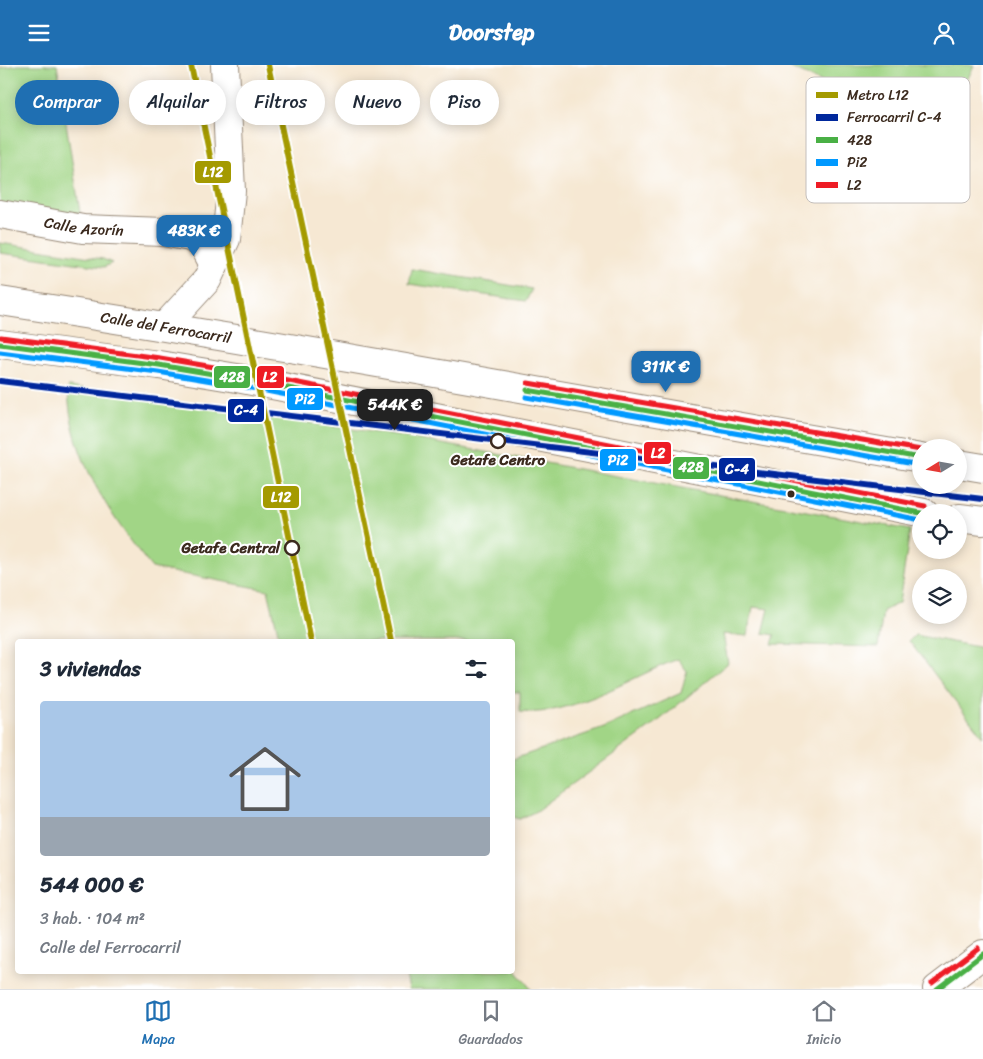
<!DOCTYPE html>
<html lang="es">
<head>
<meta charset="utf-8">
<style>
	body { margin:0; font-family:Sriracha,sans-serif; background:#f2f2f3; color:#1f2937; height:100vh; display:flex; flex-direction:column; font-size:19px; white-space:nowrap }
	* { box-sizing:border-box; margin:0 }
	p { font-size:16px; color:#747a83 }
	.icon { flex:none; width:28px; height:28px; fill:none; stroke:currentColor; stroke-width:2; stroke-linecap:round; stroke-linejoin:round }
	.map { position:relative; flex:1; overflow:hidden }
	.sheet { position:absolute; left:15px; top:574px; width:500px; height:335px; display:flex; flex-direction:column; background:#fff; border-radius:5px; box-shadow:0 2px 12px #0003 }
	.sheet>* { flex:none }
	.guide { position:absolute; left:15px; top:15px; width:500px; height:45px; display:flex; gap:10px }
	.needle { width:32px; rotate:259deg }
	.buttons { position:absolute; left:912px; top:374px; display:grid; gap:10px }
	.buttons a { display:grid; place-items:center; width:55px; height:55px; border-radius:50%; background:#fff; box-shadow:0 2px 12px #0003; font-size:25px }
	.price { position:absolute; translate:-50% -42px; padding:0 11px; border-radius:10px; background:#1f6fb2; color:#fff; font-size:16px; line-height:32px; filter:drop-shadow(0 1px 2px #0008) }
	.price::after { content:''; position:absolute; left:50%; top:30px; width:15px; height:11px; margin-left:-8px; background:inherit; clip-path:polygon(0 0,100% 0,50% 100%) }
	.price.current { background:#222; color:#fff }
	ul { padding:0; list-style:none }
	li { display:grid; align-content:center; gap:10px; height:265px; padding:0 25px }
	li+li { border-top:1px solid #e0e1e3 }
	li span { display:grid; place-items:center; height:155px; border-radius:5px; color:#555 }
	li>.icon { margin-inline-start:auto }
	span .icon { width:90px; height:90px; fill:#fffc; stroke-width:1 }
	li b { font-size:21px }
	h2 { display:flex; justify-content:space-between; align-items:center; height:60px; padding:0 25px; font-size:21px }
	.pill { padding:0 18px; border-radius:22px; background:#fff; box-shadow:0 2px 12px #0003; font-size:18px; line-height:45px }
	.pill.current { background:#1f6fb2; color:#fff }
	header { display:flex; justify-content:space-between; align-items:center; height:65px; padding:0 25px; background:#1f6fb2; color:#fff; font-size:22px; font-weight:800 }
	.tab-bar { display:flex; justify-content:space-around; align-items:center; height:70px; border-top:1px solid #e0e1e3; background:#fff; font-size:14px; color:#747a83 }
	.tab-bar a { display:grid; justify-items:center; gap:2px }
	.tab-bar .current { color:#1f6fb2 }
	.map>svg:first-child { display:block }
	.green { fill:#a1d586; stroke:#6e8052 }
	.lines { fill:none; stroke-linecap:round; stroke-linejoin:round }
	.street-casing { stroke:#988978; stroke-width:30 }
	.secondary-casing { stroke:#988978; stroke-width:30 }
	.street { stroke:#fff; stroke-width:28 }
	.secondary { stroke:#fff; stroke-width:28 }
	.bus-1-casing { stroke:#fff; stroke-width:9 }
	.bus-2-casing { stroke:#fff; stroke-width:9 }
	.bus-3-casing { stroke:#fff; stroke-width:9 }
	.bus-1 { stroke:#49b045; stroke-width:5 }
	.bus-2 { stroke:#09f; stroke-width:5 }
	.bus-3 { stroke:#ee1c25; stroke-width:5 }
	.rail-1-casing { stroke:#fff; stroke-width:10 }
	.rail-1 { stroke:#00289c; stroke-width:6 }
	.metro-1-casing { stroke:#fff; stroke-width:10 }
	.metro-1 { stroke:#a49a00; stroke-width:6 }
	.stop-dot { fill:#fff; stroke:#3b2a1e; stroke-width:2.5 }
	.bus-dot { fill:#3b2a1e; stroke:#fff; stroke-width:2 }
	.labels { text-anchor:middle; stroke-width:4; stroke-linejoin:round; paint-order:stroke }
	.street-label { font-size:15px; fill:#3b2a1e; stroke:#fff }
	.stop-label { font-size:15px; font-weight:bold; fill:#3b2a1e; stroke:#fff }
	.key { fill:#fff; stroke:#c4bfbc; stroke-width:1 }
	.key-label { font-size:14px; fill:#3b2a1e }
	.line-badge { stroke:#fff; stroke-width:2 }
	.badge-label { font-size:14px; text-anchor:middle; font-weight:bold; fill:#fff }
</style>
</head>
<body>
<header><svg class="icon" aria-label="menu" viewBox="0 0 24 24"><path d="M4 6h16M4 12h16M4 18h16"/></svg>Doorstep<svg class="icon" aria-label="person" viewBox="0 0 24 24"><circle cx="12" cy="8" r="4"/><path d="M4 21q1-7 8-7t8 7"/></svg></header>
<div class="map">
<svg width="983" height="924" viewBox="0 0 983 924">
	<rect width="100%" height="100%" fill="#fff"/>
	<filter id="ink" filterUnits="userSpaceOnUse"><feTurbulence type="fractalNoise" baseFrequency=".02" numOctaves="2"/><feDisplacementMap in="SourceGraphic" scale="10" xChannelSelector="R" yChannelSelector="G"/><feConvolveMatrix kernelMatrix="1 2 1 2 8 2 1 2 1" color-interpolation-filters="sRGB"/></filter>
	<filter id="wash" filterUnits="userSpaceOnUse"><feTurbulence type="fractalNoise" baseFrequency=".0096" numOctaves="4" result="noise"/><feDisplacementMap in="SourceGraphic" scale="20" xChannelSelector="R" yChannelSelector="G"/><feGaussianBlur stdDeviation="1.12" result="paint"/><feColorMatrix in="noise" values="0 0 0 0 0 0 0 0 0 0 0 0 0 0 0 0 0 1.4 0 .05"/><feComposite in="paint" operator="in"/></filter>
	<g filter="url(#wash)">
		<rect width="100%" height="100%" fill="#f6e8d3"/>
		<path class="green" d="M17,0H57L81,154L0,140V3Z
			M784,0H974L943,70Z
			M0,178L103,194L112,198L104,202L0,188Z
			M412,204L532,224L526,236L409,219Z
			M68,322L399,371L910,465L899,538L883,546L878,582L772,579L775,570L763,568L769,544L753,542L747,571L723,569L728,598L656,658L536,746L520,754L513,752V694L604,663L681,628L687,606L678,594C630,612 573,652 520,647V627H513L512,576H280L268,525L152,503C110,451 69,391 68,322Z
			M915,570L983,583V672L909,576Z
			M513,902L531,924H409L405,906H512Z"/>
	</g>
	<g filter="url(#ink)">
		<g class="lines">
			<defs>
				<g id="street">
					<path id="s1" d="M0,149L83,164L164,167L190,172L203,179L214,200"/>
					<path d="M165,261L207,215L226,174L231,126L225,0"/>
					<path d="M937,924L983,889"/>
				</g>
				<g id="secondary">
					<path id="s2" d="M0,236C308,283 614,341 921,393"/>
					<path d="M0,279L159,300L237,313L924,448"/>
					<path d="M959,399L983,403"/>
					<path d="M959,453L983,456"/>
				</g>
			</defs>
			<use href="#street" class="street-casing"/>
			<use href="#secondary" class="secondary-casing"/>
			<use href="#street" class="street"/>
			<use href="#secondary" class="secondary"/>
			<defs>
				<path id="bus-1" d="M0,279L159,300L237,313L921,448
					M527,325L921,393
					M937,924L983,889"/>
				<path id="bus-2" d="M0,287L158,307L236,320L921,455
					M526,332L920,400"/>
				<path id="bus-3" d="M1,272L160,293L238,306L925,441
					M528,318L921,385
					M932,918L978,883"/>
			</defs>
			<use href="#bus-1" class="bus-1-casing"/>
			<use href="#bus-2" class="bus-2-casing"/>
			<use href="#bus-3" class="bus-3-casing"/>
			<use href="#bus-1" class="bus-1"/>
			<use href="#bus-2" class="bus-2"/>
			<use href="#bus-3" class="bus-3"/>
			<defs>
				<path id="rail-1" d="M0,316L983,434"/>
			</defs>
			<use href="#rail-1" class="rail-1-casing"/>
			<use href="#rail-1" class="rail-1"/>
			<defs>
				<path id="metro-1" d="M191,0L311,576
					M268,0L391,576"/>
			</defs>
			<use href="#metro-1" class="metro-1-casing"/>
			<use href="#metro-1" class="metro-1"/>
		</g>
	</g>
	<g class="stop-dot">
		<circle cx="498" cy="376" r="7"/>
		<circle cx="292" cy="483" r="7"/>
	</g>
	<circle class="bus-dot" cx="791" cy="429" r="4.5"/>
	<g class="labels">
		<g class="street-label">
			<text dy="5" stroke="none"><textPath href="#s1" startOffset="85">Calle Azorín</textPath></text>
			<text dy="5" stroke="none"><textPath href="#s2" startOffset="168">Calle del Ferrocarril</textPath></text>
		</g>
		<g class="stop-label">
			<text x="498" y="400">Getafe Centro</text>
			<text x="280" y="488" text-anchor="end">Getafe Central</text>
		</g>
	</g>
	<rect x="806" y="12" width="164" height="126" rx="8" class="key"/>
	<rect x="816" y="27" width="22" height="6" fill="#a49a00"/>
	<rect x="816" y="49" width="22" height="7" fill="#00289c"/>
	<rect x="816" y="72" width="22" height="6" fill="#49b045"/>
	<rect x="816" y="94" width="22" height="7" fill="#09f"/>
	<rect x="816" y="117" width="22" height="6" fill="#ee1c25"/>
	<g class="key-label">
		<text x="847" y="35">Metro L12</text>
		<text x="847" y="57">Ferrocarril C-4</text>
		<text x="847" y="80">428</text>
		<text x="847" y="102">Pi2</text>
		<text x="847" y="125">L2</text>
	</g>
	<g class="line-badge">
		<rect x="194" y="95" width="38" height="24" rx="5" fill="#a49a00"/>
		<rect x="213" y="300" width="38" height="24" rx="5" fill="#49b045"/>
		<rect x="256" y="300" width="29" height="24" rx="5" fill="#ee1c25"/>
		<rect x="286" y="322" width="38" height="24" rx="5" fill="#09f"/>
		<rect x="227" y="333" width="38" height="25" rx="5" fill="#00289c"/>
		<rect x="643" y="376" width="29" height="24" rx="5" fill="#ee1c25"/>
		<rect x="599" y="383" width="38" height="24" rx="5" fill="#09f"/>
		<rect x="672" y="391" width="38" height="24" rx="5" fill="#49b045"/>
		<rect x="718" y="392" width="38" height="25" rx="5" fill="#00289c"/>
		<rect x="262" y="420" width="38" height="24" rx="5" fill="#a49a00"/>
	</g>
	<g class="badge-label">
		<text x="213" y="112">L12</text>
		<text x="232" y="317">428</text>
		<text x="270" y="317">L2</text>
		<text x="305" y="339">Pi2</text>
		<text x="246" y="350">C-4</text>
		<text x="658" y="393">L2</text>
		<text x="618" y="400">Pi2</text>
		<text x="691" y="407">428</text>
		<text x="737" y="409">C-4</text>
		<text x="281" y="437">L12</text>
	</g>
</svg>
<div class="buttons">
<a><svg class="needle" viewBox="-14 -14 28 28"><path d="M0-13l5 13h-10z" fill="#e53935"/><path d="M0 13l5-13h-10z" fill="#747a83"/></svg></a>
<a><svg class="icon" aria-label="locate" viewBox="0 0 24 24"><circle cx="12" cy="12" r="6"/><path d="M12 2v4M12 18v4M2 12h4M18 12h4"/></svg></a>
<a><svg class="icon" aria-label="layers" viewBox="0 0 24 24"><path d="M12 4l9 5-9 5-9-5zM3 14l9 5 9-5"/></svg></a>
</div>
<b class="price" style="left:194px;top:192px">483K €</b>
<b class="price" style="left:666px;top:328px">311K €</b>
<b class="price current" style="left:395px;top:366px">544K €</b>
<div class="guide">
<a class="pill current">Comprar</a>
<a class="pill">Alquilar</a>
<a class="pill">Filtros</a>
<a class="pill">Nuevo</a>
<a class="pill">Piso</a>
</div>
<section class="sheet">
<h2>3 viviendas<svg class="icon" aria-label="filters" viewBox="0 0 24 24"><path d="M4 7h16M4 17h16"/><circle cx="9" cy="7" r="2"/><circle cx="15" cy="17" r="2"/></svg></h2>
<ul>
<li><span style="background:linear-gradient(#a9c7e8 75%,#9aa5b1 0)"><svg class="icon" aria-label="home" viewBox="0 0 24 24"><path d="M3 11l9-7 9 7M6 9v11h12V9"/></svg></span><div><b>544 000 €</b><p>3 hab. · 104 m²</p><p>Calle del Ferrocarril</p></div></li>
</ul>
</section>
</div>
<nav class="tab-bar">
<a class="current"><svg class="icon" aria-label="map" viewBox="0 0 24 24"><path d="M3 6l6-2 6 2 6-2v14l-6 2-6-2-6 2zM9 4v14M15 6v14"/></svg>Mapa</a>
<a><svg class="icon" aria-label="saved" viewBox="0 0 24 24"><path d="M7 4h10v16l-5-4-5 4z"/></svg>Guardados</a>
<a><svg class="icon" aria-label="home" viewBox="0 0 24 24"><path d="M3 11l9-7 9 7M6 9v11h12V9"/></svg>Inicio</a>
</nav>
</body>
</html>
